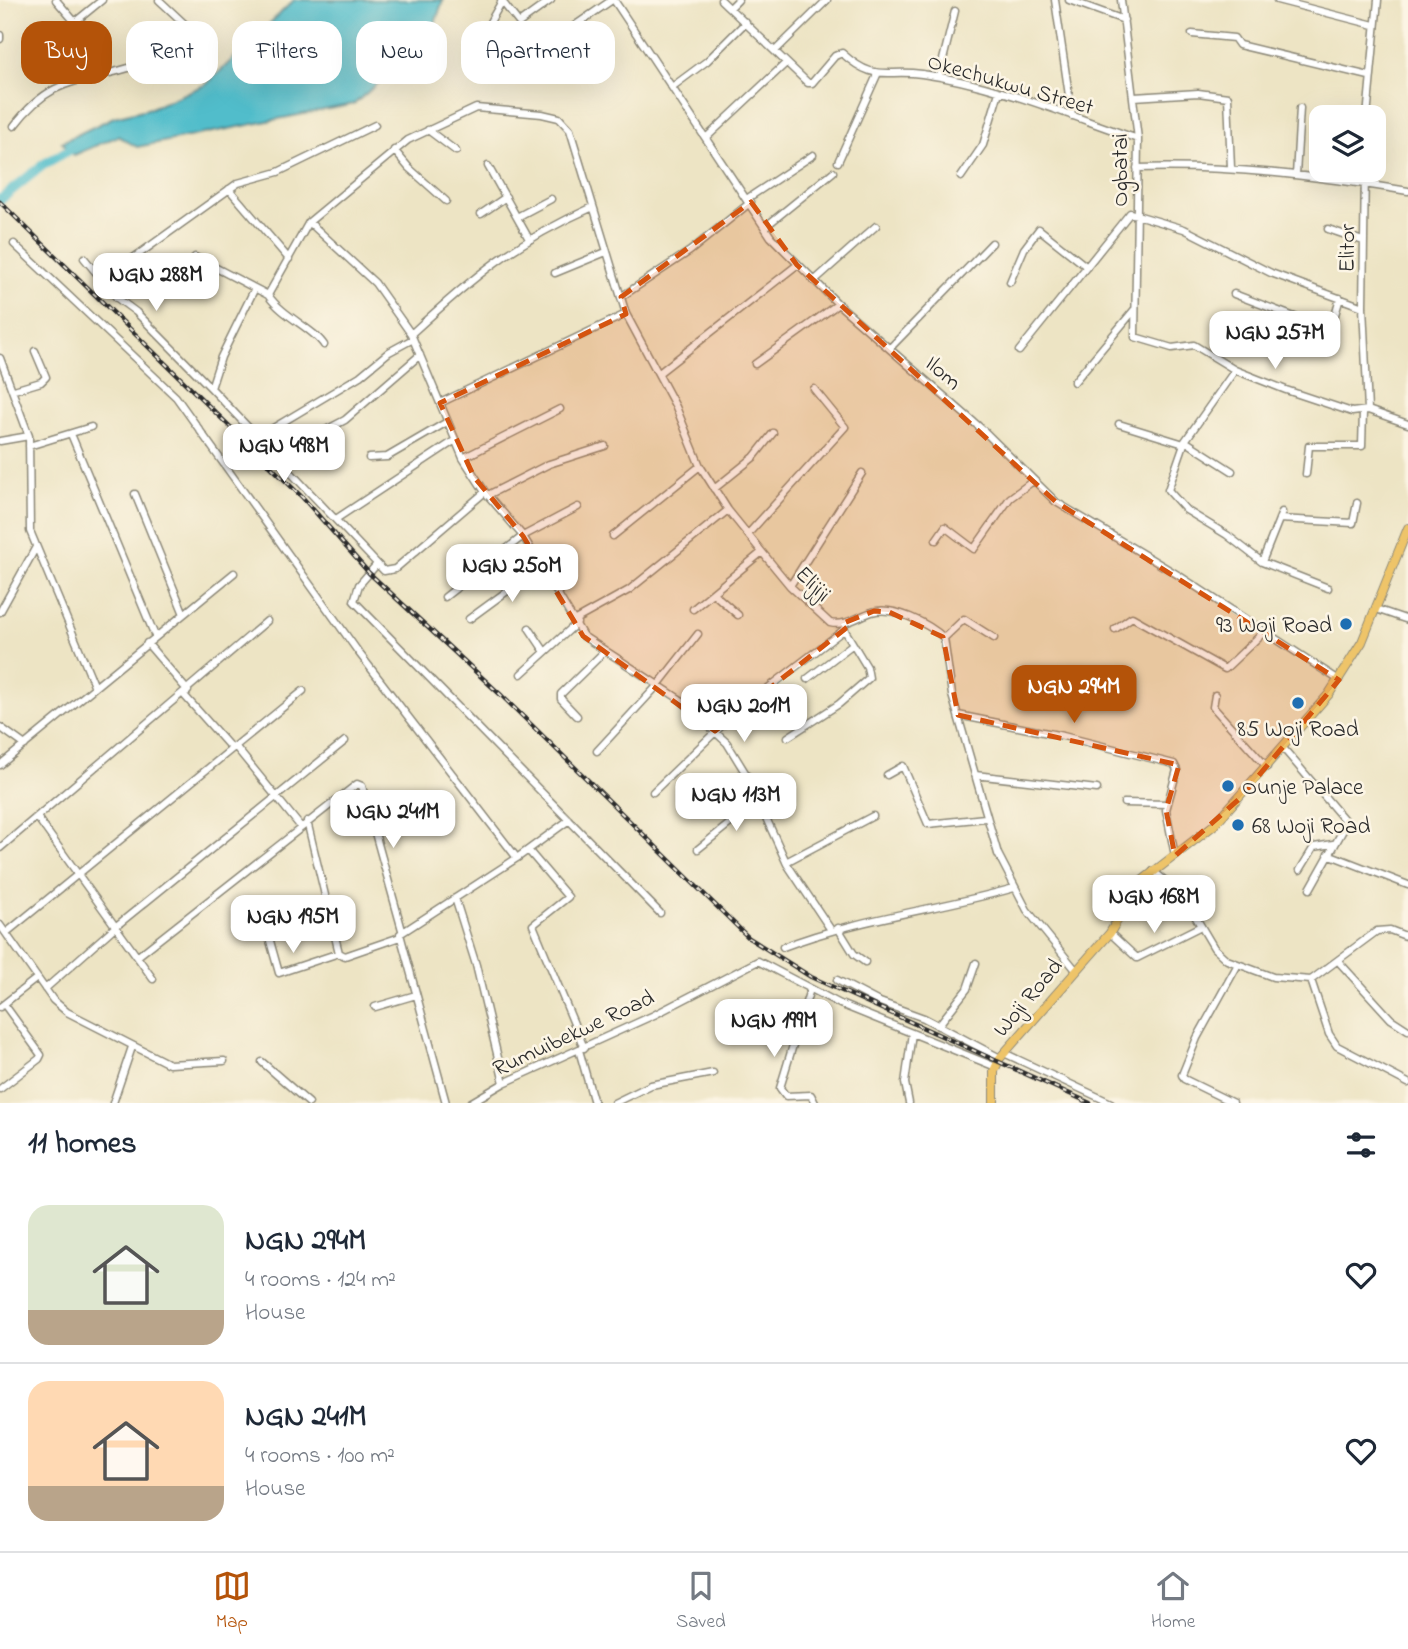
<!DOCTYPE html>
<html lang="en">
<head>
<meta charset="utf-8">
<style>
	body { margin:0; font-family:"Indie Flower",sans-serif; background:#f2f2f3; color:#1f2937; height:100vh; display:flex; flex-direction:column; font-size:26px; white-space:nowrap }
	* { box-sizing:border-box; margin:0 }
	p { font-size:23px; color:#747a83 }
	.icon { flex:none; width:38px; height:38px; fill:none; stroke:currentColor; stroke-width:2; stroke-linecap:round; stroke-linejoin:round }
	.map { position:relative; height:1103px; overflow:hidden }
	.drawer { display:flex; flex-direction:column; background:#fff; flex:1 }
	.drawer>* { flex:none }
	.banner { position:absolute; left:21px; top:21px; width:700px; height:63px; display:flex; gap:14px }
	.controls { position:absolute; left:1309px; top:105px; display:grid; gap:14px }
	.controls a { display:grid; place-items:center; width:77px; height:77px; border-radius:14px; background:#fff; box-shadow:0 7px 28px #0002; font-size:35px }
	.price { position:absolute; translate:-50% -60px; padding:0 16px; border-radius:14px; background:#fff; color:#222; font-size:23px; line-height:46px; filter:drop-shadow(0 2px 4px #0008) }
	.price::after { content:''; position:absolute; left:50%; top:42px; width:21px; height:16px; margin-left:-10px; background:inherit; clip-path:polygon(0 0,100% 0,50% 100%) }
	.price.current { background:#b45309; color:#fff }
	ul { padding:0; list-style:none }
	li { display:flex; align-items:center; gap:21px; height:175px; padding:0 28px }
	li+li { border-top:2px solid #e0e1e3 }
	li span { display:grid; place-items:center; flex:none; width:196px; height:140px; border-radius:21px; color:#555 }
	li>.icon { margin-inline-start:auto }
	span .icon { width:84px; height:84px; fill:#fffc; stroke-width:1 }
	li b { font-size:30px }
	h2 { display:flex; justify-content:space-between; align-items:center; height:84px; padding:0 28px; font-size:30px }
	.tag { padding:0 24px; border-radius:21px; background:#fff; box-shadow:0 7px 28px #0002; font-size:24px; line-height:63px }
	.tag.current { background:#b45309; color:#fff }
	.tab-bar { display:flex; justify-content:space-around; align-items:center; height:98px; border-top:2px solid #e0e1e3; background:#fff; font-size:19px; color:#747a83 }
	.tab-bar a { display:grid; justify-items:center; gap:4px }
	.tab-bar .current { color:#b45309 }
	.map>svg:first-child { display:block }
	.water { fill:#51bdcb; stroke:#3e747b; stroke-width:2 }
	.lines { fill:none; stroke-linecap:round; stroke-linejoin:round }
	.river { stroke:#51bdcb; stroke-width:10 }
	.minor-casing { stroke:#8c8878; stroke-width:9 }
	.major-casing { stroke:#8c8878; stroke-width:10 }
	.minor { stroke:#fff; stroke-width:6 }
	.major { stroke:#eec469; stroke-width:8 }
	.rail-casing { stroke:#2b2b2b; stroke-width:4.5 }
	.rail { stroke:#fcf5e5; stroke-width:2; stroke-dasharray:5; stroke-linecap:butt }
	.marked { fill:#d5540f; fill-opacity:0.2; stroke:#d5540f; stroke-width:5; stroke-dasharray:14 9; stroke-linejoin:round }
	.poi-dot { fill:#1f6fb2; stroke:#fcf5e5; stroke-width:2.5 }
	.labels { text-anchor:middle; stroke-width:5; stroke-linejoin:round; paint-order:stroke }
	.street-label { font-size:23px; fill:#2b2b2b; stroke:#fcf5e5 }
	.poi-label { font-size:23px; fill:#2b2b2b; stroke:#fcf5e5; text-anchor:start }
</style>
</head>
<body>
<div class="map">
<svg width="1408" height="1103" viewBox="0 0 1408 1103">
	<rect width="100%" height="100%" fill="#fcf5e5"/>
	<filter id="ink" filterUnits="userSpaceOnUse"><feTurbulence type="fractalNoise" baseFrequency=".0143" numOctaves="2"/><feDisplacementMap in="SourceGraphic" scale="14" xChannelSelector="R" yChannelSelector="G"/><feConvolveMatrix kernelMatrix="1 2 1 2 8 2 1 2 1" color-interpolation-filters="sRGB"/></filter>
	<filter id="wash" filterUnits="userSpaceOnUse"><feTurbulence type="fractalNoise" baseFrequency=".00686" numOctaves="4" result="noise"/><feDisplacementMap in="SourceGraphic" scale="28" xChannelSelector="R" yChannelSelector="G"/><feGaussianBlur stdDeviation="1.57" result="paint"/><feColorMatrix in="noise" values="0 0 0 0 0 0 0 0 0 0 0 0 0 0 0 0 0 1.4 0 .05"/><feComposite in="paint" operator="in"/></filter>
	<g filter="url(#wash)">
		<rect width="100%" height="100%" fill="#ede4c4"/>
		<path class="water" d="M294,0H443L430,38L354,104L137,147L118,136L74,155L62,142L114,117L151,108L207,84Z"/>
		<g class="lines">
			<path class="river" d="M0,200L44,164L80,144"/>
		</g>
	</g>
	<g filter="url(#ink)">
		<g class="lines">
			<defs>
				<path id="minor" d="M56,0L75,22L102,0
					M501,0L519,23L551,0
					M614,0L771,237L838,304L984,431L1056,502L1178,575L1339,680
					M721,0L808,83H812L835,56L842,53C875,83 884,69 922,74C995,84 1068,115 1138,139
					M1055,0L1072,116
					M1069,0L1124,20
					M1121,0L1138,139L1135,337L1172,348L1194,345L1235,370L1286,390L1352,412L1368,410L1408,424
					M1277,0L1374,25
					M730,8L738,0
					M1192,34L1234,38L1239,45L1369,76
					M0,35V39
					M88,40L105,74
					M551,42L612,0
					M775,51L827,0
					M480,56L486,29L502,1
					M939,76L955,11
					M672,87L707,61L746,22
					M1134,97L1198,93L1228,97L1231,168
					M1367,117L1378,0
					M14,126C54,73 83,84 138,65C158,58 173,47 190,34L188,27L159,0
					M428,130L456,151
					M707,137L786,63
					M394,150L409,168L446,201
					M838,162L877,75
					M488,166L529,239
					M1137,168C1229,165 1318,176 1408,191
					M1365,170L1363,307L1368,410
					M1296,175L1300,108
					M961,177L983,145L999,92
					M229,189L289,259
					M748,198L813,155
					M481,214L506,197
					M517,217L551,199
					M309,222L375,283L411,334L463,458L485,492L523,536L583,636L681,700L727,743L746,774L787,864L831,930
					M765,227L833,172
					M1328,229L1363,241
					M14,244L176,397L359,653L517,858
					M195,257L268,295L309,222L408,140L476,108L542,114L559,118L570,130L626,314L676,407L700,466L728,510L762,552L790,586L830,623C845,627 859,616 872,612C893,605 929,624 944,638L952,695L998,854L1027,910L1075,969
					M84,258L117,298L136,312L211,388L384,571L395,569L485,492
					M132,259L238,183L278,172L375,125
					M555,273L606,252
					M814,281L876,226
					M1010,282L1024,249L1039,229L1087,267
					M1234,294L1326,329L1332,325L1340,298
					M268,295C283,317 313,328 324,345
					M621,297L690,251L751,202
					M411,334C473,277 514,242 593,207
					M890,348L992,243
					M1019,351L1130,213L1184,229L1271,273L1363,307
					M0,358L29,436L30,531L95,687
					M755,364L838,304
					M1235,370L1185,441L1168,490L1186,510L1227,535L1262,562L1328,588
					M659,373L797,265
					M1074,382L1135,309
					M211,388L221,357L254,290
					M14,390L41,382L46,377L35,351
					M440,403L626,314
					M1119,424L1184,444
					M324,431L345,420L420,355
					M71,434L155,636
					M258,437L360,376L389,352L413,339
					M0,441L29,436
					M1185,441L1232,471
					M29,446L91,427
					M369,458L387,457L447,422
					M463,458L560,409
					M1306,474L1309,446H1362L1363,412
					M714,489L754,457L773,433
					M135,494L184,614
					M488,495L549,464L605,446
					M336,519L454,441
					M1279,519L1353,523L1357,503
					M748,534L845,427L814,389
					M613,536L700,466
					M936,540L945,527L974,549L1010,498L1033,481
					M1262,562L1282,512
					M377,564L359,585L354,601L660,913
					M790,586L862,473
					M713,593L738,615
					M445,597L523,536L578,507
					M693,609L762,552
					M1376,609L1408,620
					M0,612L36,547
					M469,619L540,567
					M575,620L629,590L728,510
					M529,628L545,652
					M1115,629L1132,617L1225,669L1265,631
					M944,638L964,619L994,638
					M147,643L188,691
					M521,674L577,623
					M807,679L853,644
					M184,695L231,748
					M1215,695L1213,707L1267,767
					M958,715L1063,736L1174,764L1177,770L1166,810L1175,856
					M577,716L561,699V694L605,651
					M0,727L25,745
					M788,737L839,704L869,678L867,667L844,629
					M235,746L300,826
					M1283,748L1347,823L1310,889
					M597,751L658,685L698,634
					M0,765L234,573
					M887,775L903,766L928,824L985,818
					M975,775L1097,789
					M653,792L733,715L845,629
					M1124,803L1167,804
					M37,817L153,979
					M307,821L339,953L345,956L400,937
					M0,848L267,621
					M698,849L759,800
					M528,850L568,897L533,925L584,1048
					M1328,854L1408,885
					M786,862L873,816
					M1300,870L1314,847L1333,844
					M1153,871L1182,894L1214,948L1227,960L1273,977L1311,980L1377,931L1390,930L1408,937
					M455,898L476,965L504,1083
					M265,923L279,973L339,953
					M0,925L53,1000L67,1012L169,1064L224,1061
					M838,928L854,954L865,962
					M6,933L303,691
					M1110,933L1137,958L1201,926
					M783,947C858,918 937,910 1014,888
					M138,956L357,784L362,786L402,930
					M1339,962L1391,1019L1408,1030
					M837,980L877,1001L924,1018L1000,1058
					M1311,980L1329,1034L1337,1046L1408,1083
					M45,989L115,927L345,741
					M810,989L780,1088L786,1096L811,1095L815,1103
					M0,1007L37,978
					M375,1007L416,995
					M938,1026L967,989L976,963
					M579,1050L594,1103
					M1004,1053L1111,1103
					M262,1062L309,1103
					M0,1089L39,1059L41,1055L4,1004
					M113,1103L132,1047
					M446,1103L400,934L517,858L569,820
					M470,1103L504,1083L654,1015L758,961L840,1004L996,1067
					M614,1103L651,1085L713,1073
					M909,1103L905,1083L912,1033
					M1233,1103L1184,1079L1182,1075L1197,1038L1237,966"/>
				<path id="major" d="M994,1103V1071L1000,1058L1110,933L1138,884L1214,825L1329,694L1362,642L1408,528"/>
			</defs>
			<use href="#minor" class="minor-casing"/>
			<use href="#major" class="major-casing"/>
			<use href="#minor" class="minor"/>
			<use href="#major" class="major"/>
			<defs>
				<path id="rail" d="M0,202L303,498L369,573L502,696L749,938L811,977L1090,1103"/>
			</defs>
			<use href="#rail" class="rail-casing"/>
			<use href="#rail" class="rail"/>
		</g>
	</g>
	<path class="marked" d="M751,202L797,265L1056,502L1339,680L1239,799L1175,856L1166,810L1179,765L958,715L943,637L889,612L874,611L841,624L845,629L715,731L583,636L523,536L474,477L440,403L626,314L621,297Z"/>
	<g class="poi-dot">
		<circle cx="1346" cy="624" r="7"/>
		<circle cx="1298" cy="703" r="7"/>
		<circle cx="1228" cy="786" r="7"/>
		<circle cx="1238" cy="825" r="7"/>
	</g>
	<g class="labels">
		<g class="street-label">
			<text transform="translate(1011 83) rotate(16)" y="8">Okechukwu Street</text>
			<text transform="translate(1119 170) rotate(-90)" y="8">Ogbatai</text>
			<text transform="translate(1346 248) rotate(-89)" y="8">Elitor</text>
			<text transform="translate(944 372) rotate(41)" y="8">Ilom</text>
			<text transform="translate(814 583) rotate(45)" y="8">Elijiji</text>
			<text transform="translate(1027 997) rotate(-50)" y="8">Woji Road</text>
			<text transform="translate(573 1032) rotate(-25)" y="8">Rumuibekwe Road</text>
		</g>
		<g class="poi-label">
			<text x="1332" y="632" text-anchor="end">93 Woji Road</text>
			<text x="1298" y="736" text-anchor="middle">85 Woji Road</text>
			<text x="1242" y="794">Ounje Palace</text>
			<text x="1252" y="833">68 Woji Road</text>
		</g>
	</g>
</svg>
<div class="controls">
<a><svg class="icon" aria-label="layers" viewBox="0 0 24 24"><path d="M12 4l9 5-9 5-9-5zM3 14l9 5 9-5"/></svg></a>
</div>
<b class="price" style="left:156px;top:313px">NGN 288M</b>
<b class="price" style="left:1275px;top:371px">NGN 257M</b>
<b class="price" style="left:284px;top:484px">NGN 498M</b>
<b class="price" style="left:512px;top:604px">NGN 250M</b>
<b class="price current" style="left:1074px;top:725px">NGN 294M</b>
<b class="price" style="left:744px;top:744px">NGN 201M</b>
<b class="price" style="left:736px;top:833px">NGN 113M</b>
<b class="price" style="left:393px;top:850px">NGN 241M</b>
<b class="price" style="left:1154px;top:935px">NGN 168M</b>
<b class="price" style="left:293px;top:955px">NGN 195M</b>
<b class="price" style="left:774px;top:1059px">NGN 199M</b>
<div class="banner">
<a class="tag current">Buy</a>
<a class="tag">Rent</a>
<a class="tag">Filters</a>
<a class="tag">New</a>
<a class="tag">Apartment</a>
</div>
</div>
<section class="drawer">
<h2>11 homes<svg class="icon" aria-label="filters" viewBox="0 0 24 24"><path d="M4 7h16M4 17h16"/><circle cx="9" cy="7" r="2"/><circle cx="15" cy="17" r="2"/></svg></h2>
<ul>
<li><span style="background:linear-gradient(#dfe7d0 75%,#b9a48a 0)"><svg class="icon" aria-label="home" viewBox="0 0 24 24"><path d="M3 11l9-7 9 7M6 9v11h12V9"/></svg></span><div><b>NGN 294M</b><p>4 rooms · 124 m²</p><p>House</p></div><svg class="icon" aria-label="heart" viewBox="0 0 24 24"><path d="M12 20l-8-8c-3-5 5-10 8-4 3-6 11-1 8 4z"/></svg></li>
<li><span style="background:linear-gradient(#ffd9b3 75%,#b9a48a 0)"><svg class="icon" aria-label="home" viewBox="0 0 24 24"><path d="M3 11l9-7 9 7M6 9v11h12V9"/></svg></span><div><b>NGN 241M</b><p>4 rooms · 100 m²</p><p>House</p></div><svg class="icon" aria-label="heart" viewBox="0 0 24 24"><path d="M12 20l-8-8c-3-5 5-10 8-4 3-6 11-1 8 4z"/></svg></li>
</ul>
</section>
<nav class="tab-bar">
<a class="current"><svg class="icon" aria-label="map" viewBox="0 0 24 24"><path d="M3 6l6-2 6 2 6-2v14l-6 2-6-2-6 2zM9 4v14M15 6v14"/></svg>Map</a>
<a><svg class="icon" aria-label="saved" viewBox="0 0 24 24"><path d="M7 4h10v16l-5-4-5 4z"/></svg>Saved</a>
<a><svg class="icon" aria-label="home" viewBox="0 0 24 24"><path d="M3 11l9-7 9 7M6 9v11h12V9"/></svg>Home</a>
</nav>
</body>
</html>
